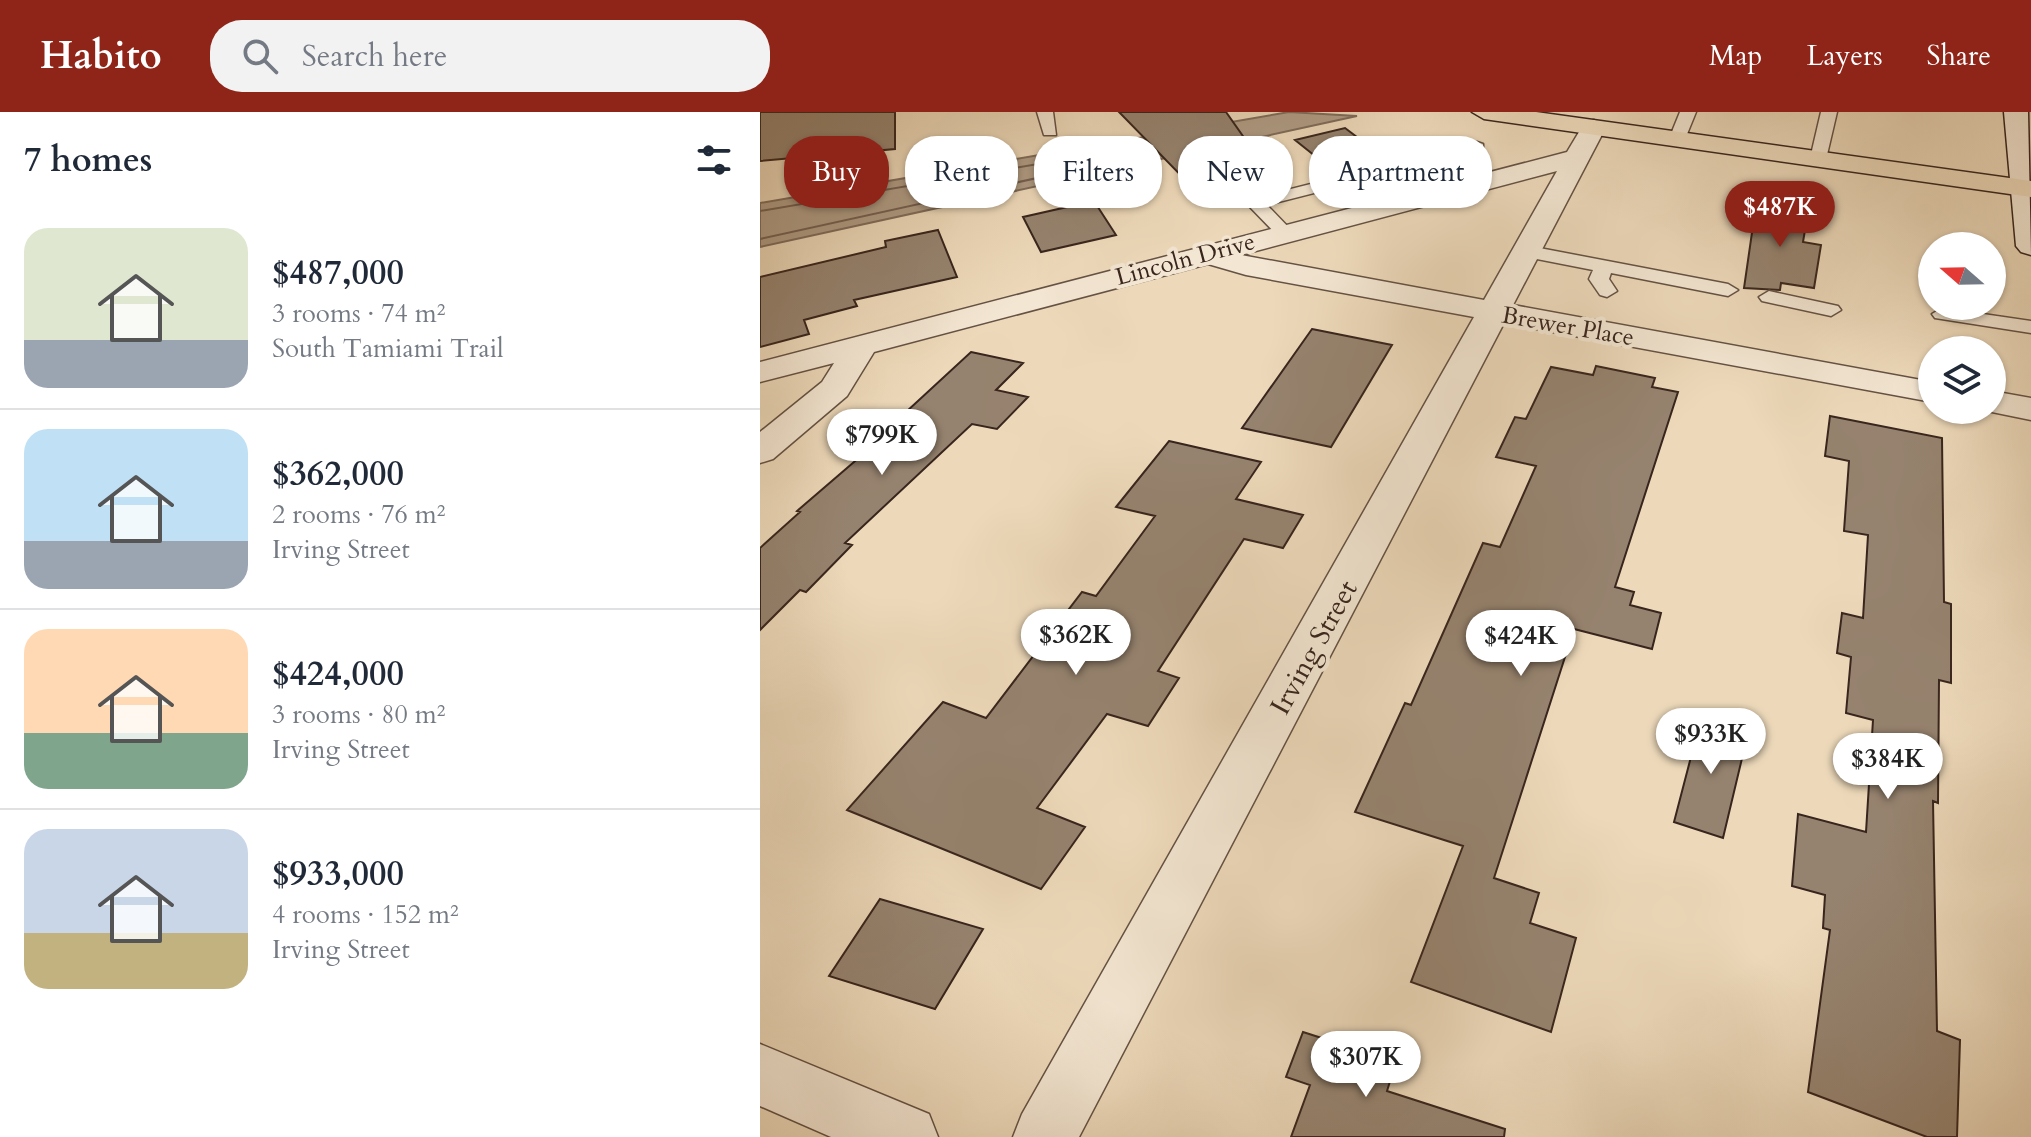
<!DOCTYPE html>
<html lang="en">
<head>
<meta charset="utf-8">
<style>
	body { margin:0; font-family:Cardo,serif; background:#f2f2f3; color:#1f2937; height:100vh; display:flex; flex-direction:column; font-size:30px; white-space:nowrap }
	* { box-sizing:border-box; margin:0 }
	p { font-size:26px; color:#747a83 }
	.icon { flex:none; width:44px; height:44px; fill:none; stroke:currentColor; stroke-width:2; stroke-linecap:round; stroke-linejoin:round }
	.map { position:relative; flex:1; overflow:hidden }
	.side { display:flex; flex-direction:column; background:#fff; width:760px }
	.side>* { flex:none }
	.hud { position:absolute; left:24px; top:24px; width:760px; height:72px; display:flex; gap:16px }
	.needle { width:52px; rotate:290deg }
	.fabs { position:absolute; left:1158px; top:120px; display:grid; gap:16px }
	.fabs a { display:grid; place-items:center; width:88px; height:88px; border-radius:50%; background:#fff; box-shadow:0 2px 6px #0004; font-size:40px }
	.price { position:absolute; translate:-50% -68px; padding:0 18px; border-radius:28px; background:#fff; color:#222; font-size:26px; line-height:52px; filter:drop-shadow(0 2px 4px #0008) }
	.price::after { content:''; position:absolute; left:50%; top:48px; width:24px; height:18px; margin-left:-12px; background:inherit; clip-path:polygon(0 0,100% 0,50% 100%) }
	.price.on { background:#8f2418; color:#fff }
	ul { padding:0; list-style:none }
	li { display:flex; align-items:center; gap:24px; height:200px; padding:0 24px }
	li+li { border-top:2px solid #e0e1e3 }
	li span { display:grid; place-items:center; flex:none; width:224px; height:160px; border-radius:24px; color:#555 }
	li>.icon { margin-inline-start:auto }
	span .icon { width:96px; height:96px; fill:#fffc; stroke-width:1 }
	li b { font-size:34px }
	h2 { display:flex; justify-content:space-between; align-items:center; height:96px; padding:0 24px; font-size:34px }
	.tag { padding:0 28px; border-radius:32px; background:#fff; box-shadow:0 2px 6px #0004; font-size:28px; line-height:72px }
	.tag.on { background:#8f2418; color:#fff }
	header { display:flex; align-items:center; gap:48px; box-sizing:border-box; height:112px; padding:0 40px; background:#8f2418; color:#fff }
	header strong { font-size:38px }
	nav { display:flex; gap:44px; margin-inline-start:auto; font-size:28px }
	.search { width:560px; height:72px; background:#f2f2f3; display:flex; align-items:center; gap:20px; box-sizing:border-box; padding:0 28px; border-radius:32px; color:#747a83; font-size:30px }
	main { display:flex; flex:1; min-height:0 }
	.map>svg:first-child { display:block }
	.water { fill:#af9c85; stroke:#7f6c5b; stroke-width:2 }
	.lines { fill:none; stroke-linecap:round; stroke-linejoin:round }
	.shore { stroke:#746051; stroke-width:2 }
	.building { fill:#96836f; stroke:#38251d; stroke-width:2 }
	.lane-casing { stroke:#655244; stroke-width:3 }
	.street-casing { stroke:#655244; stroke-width:3 }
	.secondary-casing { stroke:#38251d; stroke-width:3 }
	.primary-casing { stroke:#38251d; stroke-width:3 }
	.lane { fill:#f3e6d2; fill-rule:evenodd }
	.street { fill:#f3e6d2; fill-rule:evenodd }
	.secondary { fill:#f3e6d2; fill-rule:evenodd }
	.primary { fill:#edd9ba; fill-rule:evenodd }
	.labels { text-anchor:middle; stroke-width:8; stroke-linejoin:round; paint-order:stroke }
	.far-street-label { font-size:24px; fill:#38251d; stroke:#f3e6d2 }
	.street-label { font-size:28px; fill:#38251d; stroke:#f3e6d2 }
</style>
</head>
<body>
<header>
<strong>Habito</strong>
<div class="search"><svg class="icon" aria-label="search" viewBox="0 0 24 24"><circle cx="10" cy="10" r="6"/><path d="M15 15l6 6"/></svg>Search here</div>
<nav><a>Map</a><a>Layers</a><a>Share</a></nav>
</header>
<main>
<section class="side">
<h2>7 homes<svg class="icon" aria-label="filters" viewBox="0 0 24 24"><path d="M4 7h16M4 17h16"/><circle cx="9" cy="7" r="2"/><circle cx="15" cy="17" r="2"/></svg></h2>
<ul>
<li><span style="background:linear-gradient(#dfe7d0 70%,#9aa5b1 0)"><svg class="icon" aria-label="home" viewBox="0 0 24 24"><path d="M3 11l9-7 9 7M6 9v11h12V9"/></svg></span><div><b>$487,000</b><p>3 rooms · 74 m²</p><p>South Tamiami Trail</p></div></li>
<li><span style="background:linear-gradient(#bfe0f5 70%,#9aa5b1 0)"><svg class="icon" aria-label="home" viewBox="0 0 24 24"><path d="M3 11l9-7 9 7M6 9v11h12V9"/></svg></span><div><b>$362,000</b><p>2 rooms · 76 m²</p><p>Irving Street</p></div></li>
<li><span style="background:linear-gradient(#ffd9b3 65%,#7fa58c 0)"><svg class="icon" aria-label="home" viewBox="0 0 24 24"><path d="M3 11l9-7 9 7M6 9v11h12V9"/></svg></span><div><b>$424,000</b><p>3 rooms · 80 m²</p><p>Irving Street</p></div></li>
<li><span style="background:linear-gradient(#c9d6e8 65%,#c2b280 0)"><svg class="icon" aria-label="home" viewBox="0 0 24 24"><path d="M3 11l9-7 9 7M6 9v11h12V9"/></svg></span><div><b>$933,000</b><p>4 rooms · 152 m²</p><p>Irving Street</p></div></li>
</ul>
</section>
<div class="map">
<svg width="1271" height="1025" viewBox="0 0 1271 1025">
	<rect width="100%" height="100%" fill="#edd9ba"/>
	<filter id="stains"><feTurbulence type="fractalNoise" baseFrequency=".0025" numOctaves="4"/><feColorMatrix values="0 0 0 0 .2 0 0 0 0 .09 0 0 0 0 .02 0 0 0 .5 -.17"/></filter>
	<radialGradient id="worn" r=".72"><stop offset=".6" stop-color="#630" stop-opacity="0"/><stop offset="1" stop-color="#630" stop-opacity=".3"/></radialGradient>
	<path class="water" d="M529,0L597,4L0,135V91Z"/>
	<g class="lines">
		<path class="shore" d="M0,99L384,34L389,37L386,42L0,127"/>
	</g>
	<path class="building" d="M0,0H135V37L0,49Z
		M359,0H466L511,64L488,70L468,50L458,48L449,56L467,75L439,82Z
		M585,16L626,47L575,60L535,28Z
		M997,86L1039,92L1034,116L1045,118L1043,130L1061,133L1054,176L1021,171L1020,178L984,176Z
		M334,89L356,123L281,140L263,105Z
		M178,118L197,165L94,188L97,194L44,208L49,222L0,235V165L126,135L125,129Z
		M552,217L632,233L571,335L482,316Z
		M211,240L263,251L236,278L268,285L237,317L212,312L85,431L92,433L46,480L40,478L0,518V436L40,400L37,399L137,313L133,312Z
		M836,254L895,266L892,275L918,280L855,475L874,480L870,493L901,501L892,537L814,517L734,766L779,781L770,811L816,826L791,920L651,870L703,734L595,700L645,591L651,593L723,431L740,435L776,354L736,345L755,305L766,307L791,255L833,263Z
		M1070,304L1182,326L1184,490L1191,492V571L1179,568L1178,691L1173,689L1177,919L1200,928L1197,1025H1167L1048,980L1070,818L1063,816L1065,783L1032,774L1038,702L1106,720L1113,608L1086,601L1091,545L1077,541L1082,501L1103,506L1108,423L1084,419L1089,349L1065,344Z
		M409,329L501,350L476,387L543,403L523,436L484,427L398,559L419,566L388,614L347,602L277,696L325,715L281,777L87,698L183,590L226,606L322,480L336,484L395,404L356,395Z
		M934,604L989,617L963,726L914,710L932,641L928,639Z
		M120,787L223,817L175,897L69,864Z
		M543,920L636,950L627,979L745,1017L744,1025H531L550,973L526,965Z"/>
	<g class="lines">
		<defs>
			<path id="lane" d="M277,0H293L296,23H284Z
				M920,0H936L925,27L917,32L909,27Z
				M1061,0H1077L1066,47L1058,52L1050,47Z
				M717,30L723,32V38L507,93L534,121L525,126L519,125L452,56L460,51L466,52L499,85Z
				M769,134L968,172L978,178L968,184L851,161L849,167L857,179L847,185L840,183L829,167L833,158L762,144V136Z
				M1009,179L1078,194L1081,198L1071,204L1002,189L999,185Z
				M1182,196L1271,209V221L1175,206L1172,202Z"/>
			<path id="street" d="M834,8L846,15L753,193L1172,270V290L744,211L319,1025H253L262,1002L714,205L486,163L448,152L114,240L87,284L13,347L0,351V320L62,270L74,251L0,270V250L807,40L825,10ZM797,59L724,188L481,143Z
				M1232,279L1271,286V308L1222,298H1232Z
				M0,932L169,1002L178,1025H71L0,994Z"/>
			<path id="secondary" d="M1244,0H1268L1271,143L1261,140L1256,134Z"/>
			<path id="primary" d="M712,0H776L1271,69V85L724,7Z"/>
		</defs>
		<use href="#lane" class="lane-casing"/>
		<use href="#street" class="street-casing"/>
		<use href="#secondary" class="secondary-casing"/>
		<use href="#primary" class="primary-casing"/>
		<use href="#lane" class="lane"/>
		<use href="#street" class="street"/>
		<use href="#secondary" class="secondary"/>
		<use href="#primary" class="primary"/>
	</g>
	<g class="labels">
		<g class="far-street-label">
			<text transform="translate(425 147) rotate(-15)" y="8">Lincoln Drive</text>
			<text transform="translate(808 214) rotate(10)" y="8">Brewer Place</text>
		</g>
		<g class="street-label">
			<text transform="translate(553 535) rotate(-61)" y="10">Irving Street</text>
		</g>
	</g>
	<rect width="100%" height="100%" filter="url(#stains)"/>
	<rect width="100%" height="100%" fill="url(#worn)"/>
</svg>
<div class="fabs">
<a><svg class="needle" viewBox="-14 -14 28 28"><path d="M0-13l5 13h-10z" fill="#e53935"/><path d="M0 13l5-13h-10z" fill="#747a83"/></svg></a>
<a><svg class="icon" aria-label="layers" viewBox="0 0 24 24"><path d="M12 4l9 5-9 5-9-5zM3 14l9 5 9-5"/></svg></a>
</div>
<b class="price on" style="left:1020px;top:137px">$487K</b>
<b class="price" style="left:122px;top:365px">$799K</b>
<b class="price" style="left:316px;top:565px">$362K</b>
<b class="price" style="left:761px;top:566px">$424K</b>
<b class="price" style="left:951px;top:664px">$933K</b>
<b class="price" style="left:1128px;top:689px">$384K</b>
<b class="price" style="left:606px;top:987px">$307K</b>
<div class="hud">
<a class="tag on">Buy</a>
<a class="tag">Rent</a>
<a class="tag">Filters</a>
<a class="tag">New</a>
<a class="tag">Apartment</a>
</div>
</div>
</main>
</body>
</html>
